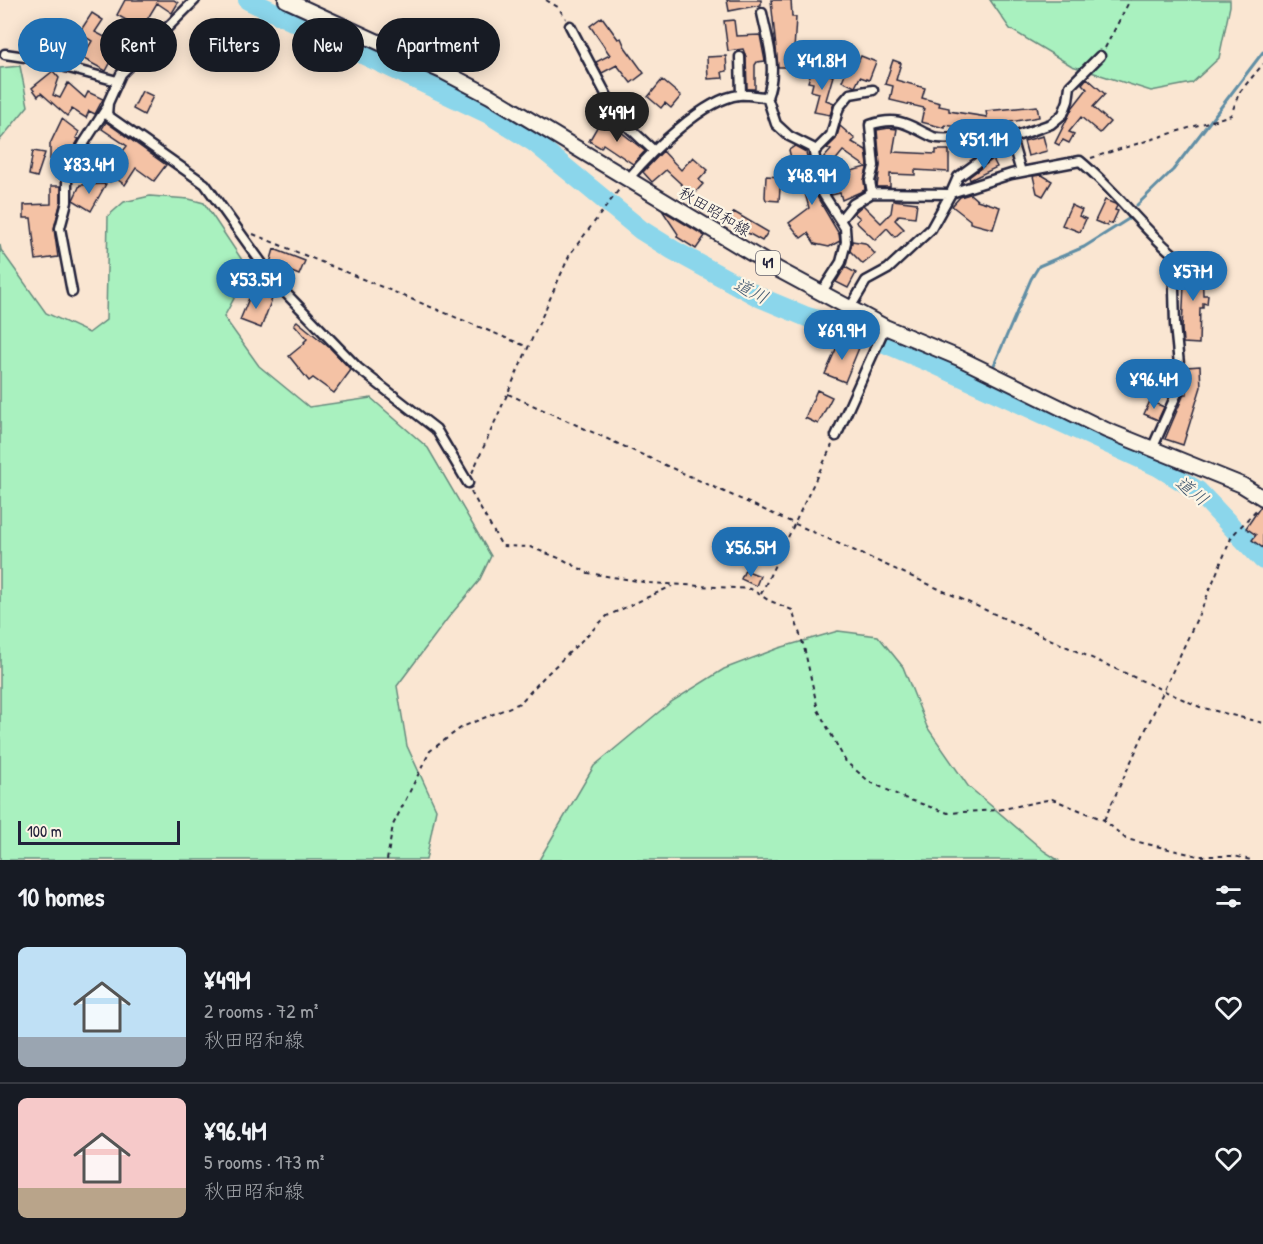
<!DOCTYPE html>
<html lang="en">
<head>
<meta charset="utf-8">
<style>
	body { margin:0; font-family:"Patrick Hand","Klee One",sans-serif; background:#20242c; color:#f1f3f6; height:100vh; display:flex; flex-direction:column; font-size:22px; white-space:nowrap }
	* { box-sizing:border-box; margin:0 }
	p { font-size:20px; color:#9ea1a6 }
	.icon { flex:none; width:33px; height:33px; fill:none; stroke:currentColor; stroke-width:2; stroke-linecap:round; stroke-linejoin:round }
	.map { position:relative; height:860px; overflow:hidden }
	.panel { display:flex; flex-direction:column; background:#171b24; flex:1 }
	.panel>* { flex:none }
	.hud { position:absolute; left:18px; top:18px; width:600px; height:54px; display:flex; gap:12px }
	.scale { position:absolute; left:18px; bottom:15px; width:162px; box-sizing:border-box; padding-left:6px; border:3px solid #22223b; border-top:0; font-size:16px; line-height:21px; white-space:nowrap; color:#22223b; -webkit-text-stroke:4px #fcf5e5; paint-order:stroke }
	.price { position:absolute; translate:-50% -51px; padding:0 14px; border-radius:21px; background:#1f6fb2; color:#fff; font-size:20px; line-height:39px; filter:drop-shadow(0 2px 3px #0008) }
	.price::after { content:''; position:absolute; left:50%; top:36px; width:18px; height:14px; margin-left:-9px; background:inherit; clip-path:polygon(0 0,100% 0,50% 100%) }
	.price.selected { background:#222; color:#fff }
	ul { padding:0; list-style:none }
	li { display:flex; align-items:center; gap:18px; height:150px; padding:0 18px }
	li+li { border-top:2px solid #363941 }
	li span { display:grid; place-items:center; flex:none; width:168px; height:120px; border-radius:9px; color:#555 }
	li>.icon { margin-inline-start:auto }
	span .icon { width:72px; height:72px; fill:#fffc; stroke-width:1 }
	li b { font-size:26px }
	h2 { display:flex; justify-content:space-between; align-items:center; height:72px; padding:0 18px; font-size:26px }
	.tag { padding:0 21px; border-radius:27px; background:#171b24; box-shadow:0 3px 15px #0003; font-size:21px; line-height:54px }
	.tag.selected { background:#1f6fb2; color:#fff }
	.map>svg:first-child { display:block }
	.green { fill:#a9f1bf; stroke:#668a7d; stroke-width:1.5 }
	.lines { fill:none; stroke-linecap:round; stroke-linejoin:round }
	.stream { stroke:#618ea5; stroke-width:3 }
	.river { stroke:#8bd6eb; stroke-width:20 }
	.building { fill:#f4c2a5; stroke:#22223b; stroke-width:1.5 }
	.minor-casing { stroke:#22223b; stroke-width:13 }
	.primary-casing { stroke:#22223b; stroke-width:18 }
	.path { stroke:#22223b; stroke-width:2; stroke-dasharray:4.5 4.5; stroke-linecap:butt }
	.minor { stroke:#fcf5e5; stroke-width:8 }
	.primary { stroke:#fcf5e5; stroke-width:14 }
	.labels { text-anchor:middle; stroke-width:4.5; stroke-linejoin:round; paint-order:stroke }
	.shield { fill:#fcf5e5; stroke:#63616e; stroke-width:1.5 }
	.shield-label { font-size:15px; font-weight:bold; fill:#22223b }
	.street-label { font-size:16px; fill:#22223b; stroke:#fcf5e5 }
	.water-label { font-size:18px; font-style:italic; fill:#425870; stroke:#fcf5e5 }
</style>
</head>
<body>
<div class="map">
<svg width="1263" height="860" viewBox="0 0 1263 860">
	<rect width="100%" height="100%" fill="#fae6d2"/>
	<filter id="ink" filterUnits="userSpaceOnUse"><feTurbulence type="fractalNoise" baseFrequency=".0167" numOctaves="2"/><feDisplacementMap in="SourceGraphic" scale="12" xChannelSelector="R" yChannelSelector="G"/><feConvolveMatrix kernelMatrix="1 2 1 2 8 2 1 2 1" color-interpolation-filters="sRGB"/></filter>
	<g filter="url(#ink)">
		<path class="green" d="M990,0H1230V6L1219,58L1192,83L1151,91L1072,66L1010,29Z
			M20,66L28,106L0,140V68Z
			M150,196L189,199L204,203L244,263L245,278L224,317L259,366L309,407L371,398L428,448L491,556L479,581L448,618L397,686L407,746L436,809L426,860H0V245L1,250L46,313L89,333L106,320L108,216L124,202Z
			M838,631L878,636L903,667L927,727L968,786L1044,851L1058,860H539L594,766L671,702L724,669L779,648Z"/>
		<g class="lines">
			<path class="stream" d="M1137,205L1173,170L1263,52
				M994,365L1031,279L1039,266L1084,247L1130,218
				M983,387L985,382"/>
			<path class="river" d="M248,0L489,114L534,142L641,230L673,250L759,297L807,317L854,330L932,363L1159,467L1198,491L1263,560"/>
		</g>
		<path class="building" d="M125,0H174L178,3L172,13L157,3L133,43L128,40L117,60L113,58L106,71L82,58L92,41L79,33L92,13L103,20L95,32L116,43L128,21L117,15Z
			M727,0H761V5L729,11Z
			M771,0H791L792,17H796L793,67H778Z
			M602,17L618,39L621,38L625,47L644,73L631,83L617,65L602,73L596,62L610,55L590,26Z
			M734,20L736,36L760,35L765,61L757,62L755,65V89H747L746,57L743,49L728,51L724,21Z
			M57,23L77,31L67,58L32,46L42,26L54,31Z
			M726,56L727,71L722,72L723,78L708,79L707,57Z
			M861,56L876,62L869,80L860,77L855,87L842,81L851,59L858,62Z
			M893,60L901,63L896,80L925,88L922,98L940,103L939,106L949,108V111L987,117L986,111L1037,106L1039,117L1010,122L1011,131L998,133L945,125V128L921,122L924,108L890,100L893,86L885,84Z
			M812,69L833,76L826,100L834,103L830,115L814,112L819,93L811,91L813,83L808,82Z
			M53,71L59,78L53,95L60,98L68,83L85,98L88,92L103,99L95,114L89,111L86,118L72,109L67,116L41,93L38,96L32,88Z
			M1087,78L1105,94L1093,107L1110,122L1100,133L1081,117L1069,132L1074,134L1069,143L1063,140L1059,145L1055,143L1073,107L1087,89L1082,84Z
			M662,80L681,96L671,108L665,103L661,108L648,97Z
			M142,91L153,96L144,115L133,109Z
			M623,95L634,111L626,116L616,100Z
			M62,119L79,132L76,138L79,139L60,170L50,168V144Z
			M106,122L166,165L154,181L136,168L125,185L114,177L110,182L76,171L84,156L104,165L111,155L117,159L127,146L102,129Z
			M600,122L620,134L621,132L645,151L633,164L603,144L601,148L589,141Z
			M840,126L855,139L852,142L866,150L868,165L864,180L865,190L842,200L840,193L831,195L826,178L866,167L843,151L825,173L822,160L831,150L827,148L836,139Z
			M889,128L897,129L893,152L936,154V150H949V172L915,170V175L890,174V187H877L880,165L877,130Z
			M1043,136L1047,151L1028,156L1024,141Z
			M795,146L806,152L816,195L839,234L840,241L829,247L815,244L808,233L801,238L789,223L809,208L801,178L794,180L791,171L794,170L789,150Z
			M33,151L45,153L37,177L29,175Z
			M663,151L681,170L693,157L708,170L699,180L703,184L693,195L666,170L652,182L643,172Z
			M993,159L997,167L970,180L969,177Z
			M1042,175L1052,181L1043,196L1037,193L1033,176Z
			M766,176L781,177L779,201L766,200L765,197Z
			M106,184L91,211L73,200L80,185Z
			M51,186H61V201L54,229L58,257L36,260L31,218H24V205L51,204Z
			M970,194L977,200L1000,207L993,229L970,223V220L952,206L960,197Z
			M893,200L917,203L915,217L899,215L895,220L904,229L895,237L887,228L875,240L856,222L860,218L854,213L863,205L881,223L891,213Z
			M1105,200L1115,204L1117,206L1115,210L1118,211L1112,224L1108,223L1107,226L1095,221Z
			M1071,205L1082,210L1079,216L1086,219L1080,232L1062,225Z
			M662,210L705,236L696,249L677,237L678,234Z
			M734,212L768,232L762,241L728,222Z
			M852,241L865,243L875,254L863,264L850,251Z
			M274,249L305,261L299,275L270,263Z
			M1185,262H1202L1203,295H1208L1207,304L1203,303V308H1200L1199,344L1183,343L1182,329Z
			M845,267L856,273L848,288L836,282Z
			M252,291L272,299L261,328L240,320Z
			M297,321L330,348L351,370L334,393L313,378L309,381L289,356L305,343L304,342L307,339L294,324Z
			M840,340L859,348L845,382L825,374Z
			M1200,366L1201,387L1183,445L1165,439L1184,394H1187V367Z
			M817,390L832,397L818,424L805,418Z
			M1150,401L1164,407L1158,420L1144,414Z
			M1261,506L1263,507V548L1252,540L1256,535L1246,528Z
			M745,570L760,576L756,586L741,579Z"/>
		<g class="lines">
			<defs>
				<path id="minor" d="M195,0L121,74L108,103L107,115L205,184L276,283L358,368L436,429L468,483
					M762,13C768,42 778,69 767,97
					M570,26L618,117L653,150
					M5,54L32,58L117,81
					M740,57L741,95
					M1011,138L1021,172
					M814,152L831,135L839,107L850,94L873,90
					M629,178C651,152 704,99 739,95C747,94 758,97 767,97L776,124L789,136L813,148L822,192L845,228L846,242L841,262L821,293
					M872,193L870,181L874,166L870,125C900,115 909,126 933,137C942,140 953,137 962,139C973,142 981,149 993,151
					M951,193L958,177L1011,138L1051,124L1063,114L1068,101L1070,86L1100,56
					M841,219L853,204L872,193L950,194
					M72,292L60,228L67,202V174L84,143L106,109
					M850,308L866,281L888,269L931,229L951,193L1011,174L1080,161C1114,189 1140,226 1173,254L1175,325L1181,384L1152,449
					M836,436L885,327"/>
				<path id="primary" d="M286,0L444,72L490,96L779,270L885,327L959,358L1106,430L1242,485L1263,498"/>
			</defs>
			<use href="#minor" class="minor-casing"/>
			<use href="#primary" class="primary-casing"/>
			<path class="path" d="M546,0L558,7L566,19
				M1105,48L1130,0
				M1091,158L1231,115L1239,93L1263,64
				M253,234L528,347
				M508,394L1200,707L1263,723
				M472,473L570,254L621,187
				M471,492L502,546L530,547L564,560L588,573L650,583L751,589L768,600L792,610L804,647L818,710L846,762L870,782L907,799L948,813L998,810L1052,799L1104,820L1126,839L1198,856H1234L1251,860
				M761,594L832,445
				M1104,820L1205,601L1232,536L1259,507
				M387,860L393,825L430,751L462,727L520,703L544,677L607,616L672,586"/>
			<use href="#minor" class="minor"/>
			<use href="#primary" class="primary"/>
		</g>
	</g>
	<g class="labels">
		<rect class="shield" x="756" y="251" width="24" height="24" rx="4.5"/>
		<g class="shield-label">
			<text x="768" y="268">41</text>
		</g>
		<g class="street-label">
			<text transform="translate(715 211) rotate(31)" y="6">秋田昭和線</text>
		</g>
		<g class="water-label">
			<text transform="translate(751 291) rotate(27)" y="6">道川</text>
			<text transform="translate(1192 491) rotate(38)" y="6">道川</text>
		</g>
	</g>
</svg>
<div class="scale">100 m</div>
<b class="price" style="left:822px;top:91px">¥41.8M</b>
<b class="price selected" style="left:617px;top:143px">¥49M</b>
<b class="price" style="left:984px;top:170px">¥51.1M</b>
<b class="price" style="left:89px;top:195px">¥83.4M</b>
<b class="price" style="left:812px;top:206px">¥48.9M</b>
<b class="price" style="left:1193px;top:302px">¥57M</b>
<b class="price" style="left:256px;top:310px">¥53.5M</b>
<b class="price" style="left:842px;top:361px">¥69.9M</b>
<b class="price" style="left:1154px;top:410px">¥96.4M</b>
<b class="price" style="left:751px;top:578px">¥56.5M</b>
<div class="hud">
<a class="tag selected">Buy</a>
<a class="tag">Rent</a>
<a class="tag">Filters</a>
<a class="tag">New</a>
<a class="tag">Apartment</a>
</div>
</div>
<section class="panel">
<h2>10 homes<svg class="icon" aria-label="filters" viewBox="0 0 24 24"><path d="M4 7h16M4 17h16"/><circle cx="9" cy="7" r="2"/><circle cx="15" cy="17" r="2"/></svg></h2>
<ul>
<li><span style="background:linear-gradient(#bfe0f5 75%,#9aa5b1 0)"><svg class="icon" aria-label="home" viewBox="0 0 24 24"><path d="M3 11l9-7 9 7M6 9v11h12V9"/></svg></span><div><b>¥49M</b><p>2 rooms · 72 m²</p><p>秋田昭和線</p></div><svg class="icon" aria-label="heart" viewBox="0 0 24 24"><path d="M12 20l-8-8c-3-5 5-10 8-4 3-6 11-1 8 4z"/></svg></li>
<li><span style="background:linear-gradient(#f6c9c9 75%,#b9a48a 0)"><svg class="icon" aria-label="home" viewBox="0 0 24 24"><path d="M3 11l9-7 9 7M6 9v11h12V9"/></svg></span><div><b>¥96.4M</b><p>5 rooms · 173 m²</p><p>秋田昭和線</p></div><svg class="icon" aria-label="heart" viewBox="0 0 24 24"><path d="M12 20l-8-8c-3-5 5-10 8-4 3-6 11-1 8 4z"/></svg></li>
</ul>
</section>
</body>
</html>
